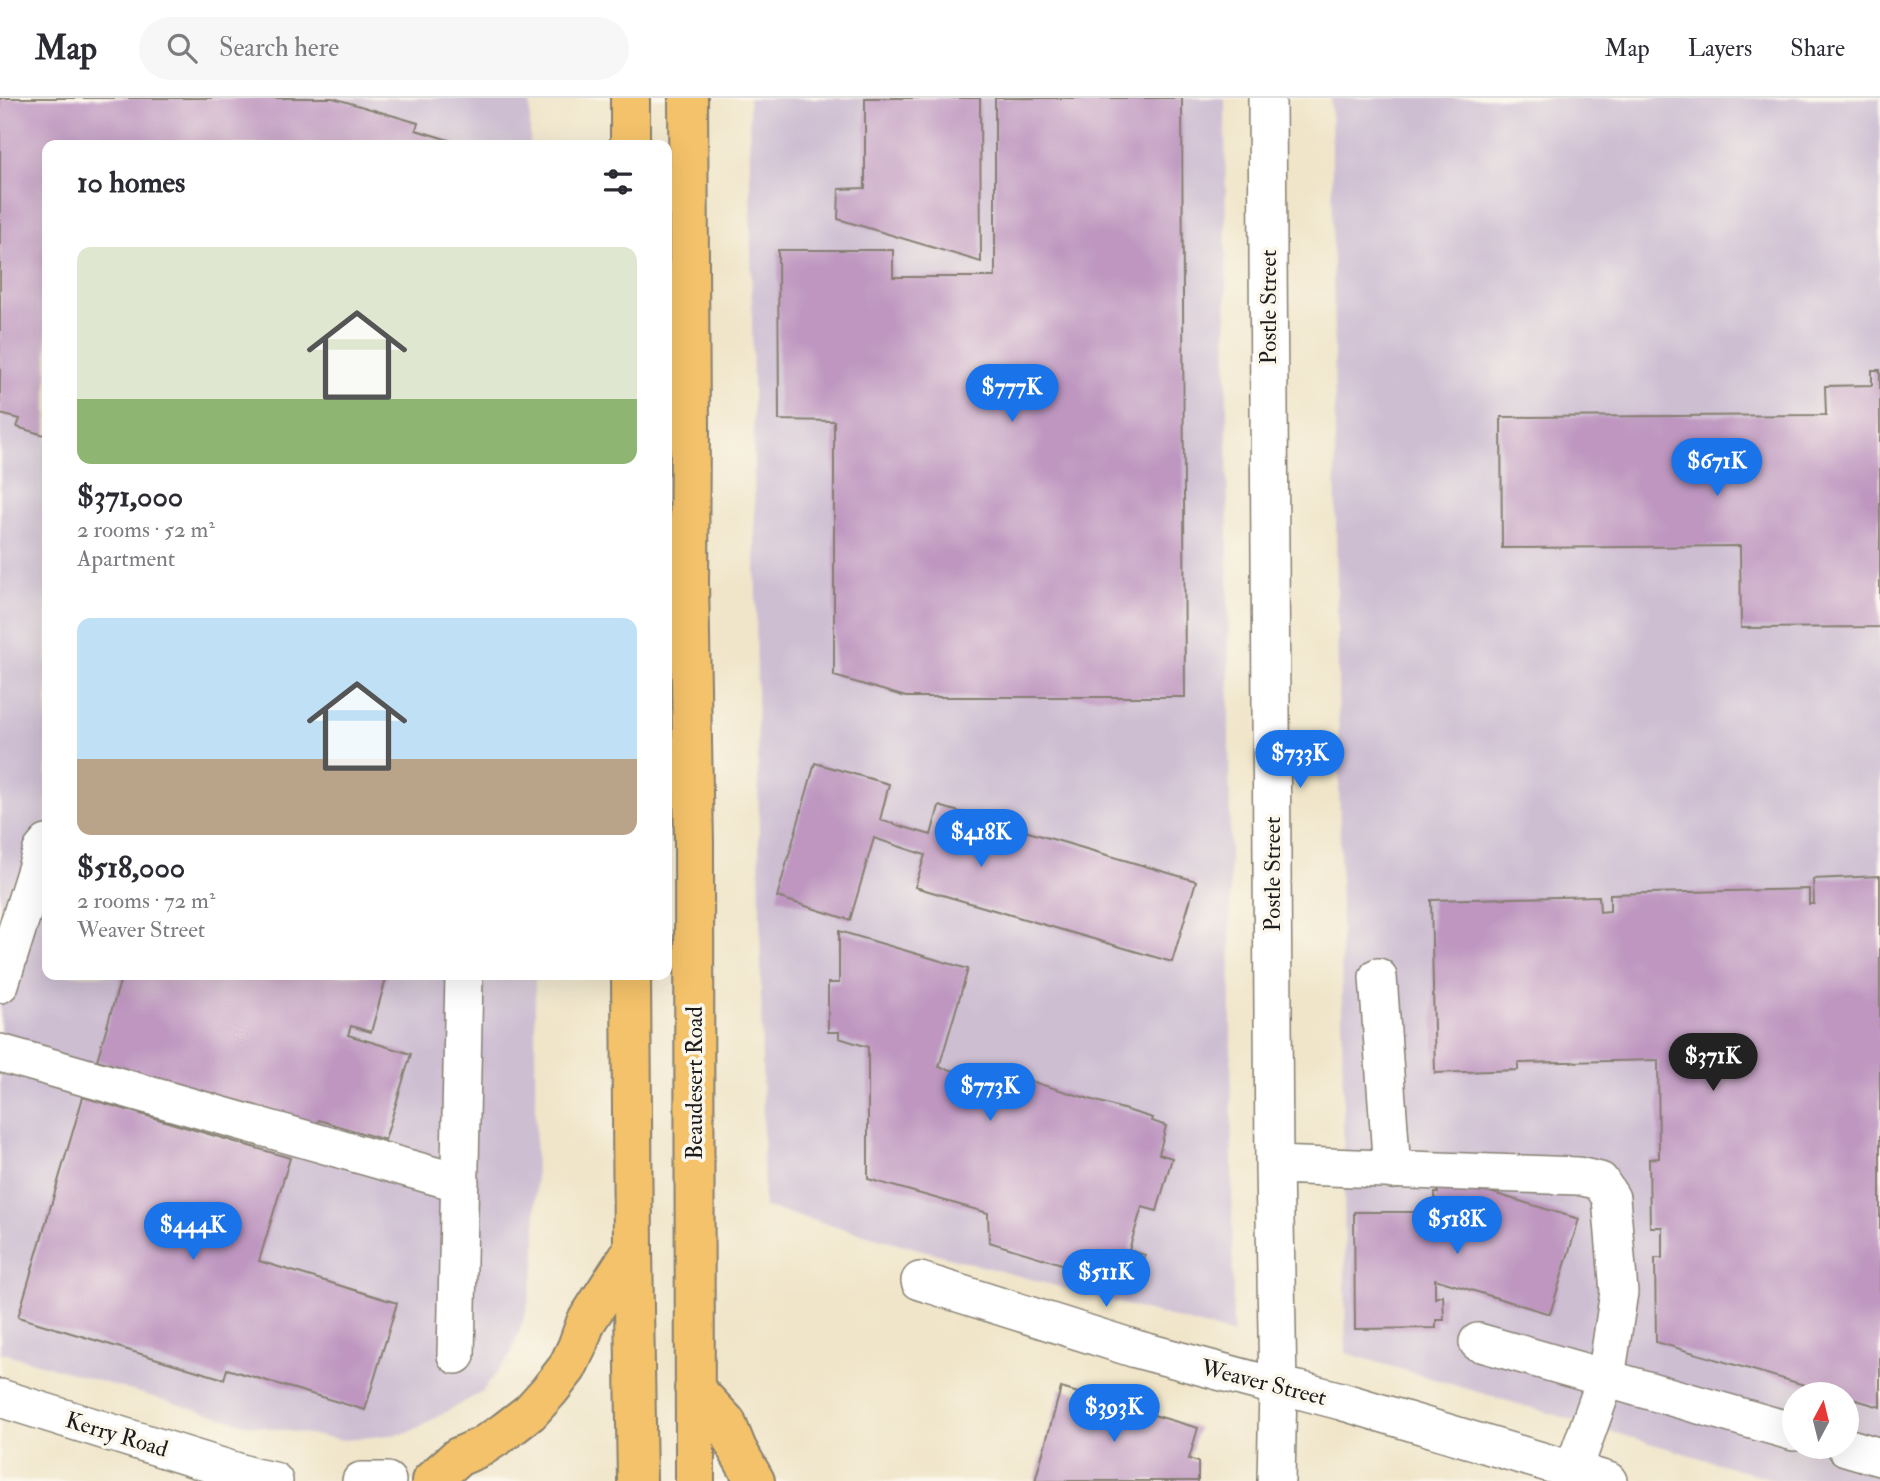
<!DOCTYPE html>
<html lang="en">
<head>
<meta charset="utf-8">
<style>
	body { margin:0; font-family:"IM FELL Double Pica",serif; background:#f7f7f7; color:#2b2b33; height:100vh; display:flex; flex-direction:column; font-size:26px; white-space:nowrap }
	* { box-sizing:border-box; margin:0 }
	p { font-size:23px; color:#7c7c81 }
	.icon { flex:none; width:38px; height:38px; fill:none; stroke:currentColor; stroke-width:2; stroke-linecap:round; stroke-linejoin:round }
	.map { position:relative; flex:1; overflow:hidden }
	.panel { position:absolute; left:42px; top:42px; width:630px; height:840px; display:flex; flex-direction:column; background:#fff; border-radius:14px; box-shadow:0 7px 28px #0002 }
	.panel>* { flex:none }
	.needle { width:46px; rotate:7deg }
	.fabs { position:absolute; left:1782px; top:1284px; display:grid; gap:14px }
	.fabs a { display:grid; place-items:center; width:77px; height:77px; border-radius:50%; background:#fff; box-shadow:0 7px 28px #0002; font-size:35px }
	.price { position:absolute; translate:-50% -60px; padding:0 16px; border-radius:24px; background:#1a73e8; color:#fff; font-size:23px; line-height:46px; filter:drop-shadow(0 2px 4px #0008) }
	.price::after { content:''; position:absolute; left:50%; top:42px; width:21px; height:16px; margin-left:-10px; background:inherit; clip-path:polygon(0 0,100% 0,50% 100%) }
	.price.active { background:#222; color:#fff }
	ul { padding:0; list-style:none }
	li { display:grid; align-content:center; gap:14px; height:371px; padding:0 35px }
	li span { display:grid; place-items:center; height:217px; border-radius:14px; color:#555 }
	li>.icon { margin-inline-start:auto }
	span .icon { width:126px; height:126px; fill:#fffc; stroke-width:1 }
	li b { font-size:30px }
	h2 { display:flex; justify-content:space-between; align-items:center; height:84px; padding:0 35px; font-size:30px }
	header { display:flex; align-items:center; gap:42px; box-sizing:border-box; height:98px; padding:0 35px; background:#fff; border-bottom:2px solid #e1e1e2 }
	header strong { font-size:33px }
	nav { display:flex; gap:38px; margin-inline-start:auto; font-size:24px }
	.search { width:490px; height:63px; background:#f7f7f7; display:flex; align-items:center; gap:18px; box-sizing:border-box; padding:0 24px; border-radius:38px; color:#7c7c81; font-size:26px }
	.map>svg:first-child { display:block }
	.industrial { fill:#cdbed2; fill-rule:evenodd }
	.building { fill:#be96c0 }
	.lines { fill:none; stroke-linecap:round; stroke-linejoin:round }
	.minor-casing { stroke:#868072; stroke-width:40 }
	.highway-casing { stroke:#868072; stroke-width:42 }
	.minor { stroke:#fff; stroke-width:37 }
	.highway { stroke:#f4c26a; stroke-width:38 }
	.labels { text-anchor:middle; stroke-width:7; stroke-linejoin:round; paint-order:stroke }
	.street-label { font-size:23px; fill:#1c1c1c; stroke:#fbf7ec }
</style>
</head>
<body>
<header>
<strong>Map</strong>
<div class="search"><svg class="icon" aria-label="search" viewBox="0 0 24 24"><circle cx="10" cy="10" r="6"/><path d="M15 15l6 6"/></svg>Search here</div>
<nav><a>Map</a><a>Layers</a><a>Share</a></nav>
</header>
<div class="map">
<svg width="1880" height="1383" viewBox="0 0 1880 1383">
	<rect width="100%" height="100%" fill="#fbf7ec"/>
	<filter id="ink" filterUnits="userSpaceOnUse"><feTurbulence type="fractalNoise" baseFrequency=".0143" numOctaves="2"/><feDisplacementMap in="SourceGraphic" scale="14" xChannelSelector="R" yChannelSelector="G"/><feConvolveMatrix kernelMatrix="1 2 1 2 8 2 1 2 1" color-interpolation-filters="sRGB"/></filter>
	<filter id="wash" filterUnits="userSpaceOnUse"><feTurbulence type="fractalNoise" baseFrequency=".00686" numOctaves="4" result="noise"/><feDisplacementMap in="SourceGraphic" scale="28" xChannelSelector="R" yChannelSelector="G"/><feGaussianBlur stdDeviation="1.57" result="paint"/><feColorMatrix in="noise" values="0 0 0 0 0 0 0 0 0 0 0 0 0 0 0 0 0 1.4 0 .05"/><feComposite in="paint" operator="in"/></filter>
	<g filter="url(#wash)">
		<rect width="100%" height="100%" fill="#f0e5c9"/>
		<path class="industrial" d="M0,0H530V47H47V877H535L536,1163L527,1211L512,1255L482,1294L408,1335L344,1342L245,1326L0,1254Z
			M749,0H1225L1233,1236L764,1109Z
			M1331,0H1880V1383H1778L1346,1255ZM1794,1297H1846V1349H1794Z"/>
		<g id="blocks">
			<path class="building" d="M0,0H333L418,25L416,32L452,43L451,47H47V338L17,329L20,321L0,316Z
				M865,0H980L981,164L838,121L839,91L865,90Z
				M995,0H1182L1185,599H906L834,578V323L779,322L778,152H893V179H995Z
				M1872,272H1880V529L1741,530L1740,448L1502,450L1501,319L1826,317L1825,288L1872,287Z
				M815,665L889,686L880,722L931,737L939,708L1196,783L1172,864L915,789L925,757L874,740L850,822L777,799Z
				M1880,778V1309L1846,1299V1297H1839L1656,1244L1655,1160H1662V1129H1650L1649,1061L1659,1060L1658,962L1518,965V972L1435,975L1431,802L1599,798L1600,814L1610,813V796L1809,791V806H1814L1813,781Z
				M839,833L968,871L939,969L985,980L993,972L1153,1020L1152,1023L1166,1028L1159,1056L1172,1060L1157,1113L1142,1109L1129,1152L1145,1157L1136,1183L1066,1162L1065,1167L989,1144L988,1115L868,1081V949L839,940V934H828V885H839Z
				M113,877H387L371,934L351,928L348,937L411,956L385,1042L319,1022L317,1028L97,962L121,880Z
				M83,999L290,1060L259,1163L397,1205L365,1312L227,1271L224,1281L18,1219Z
				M1438,1086L1470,1088L1579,1121L1550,1216L1435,1181V1200L1443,1197L1444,1222H1436V1230L1355,1231L1354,1114H1435V1095H1438Z
				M1061,1290L1198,1330L1189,1361L1198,1364V1383H1035Z"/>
		</g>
	</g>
	<g filter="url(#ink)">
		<use href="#blocks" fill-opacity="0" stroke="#868072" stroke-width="2"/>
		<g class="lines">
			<defs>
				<path id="minor" d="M1267,0L1274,1067L1278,1289L1276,1383
					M1378,879L1392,1072
					M0,886L42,752L47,746
					M0,955L460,1085
					M1274,1067L1578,1078L1600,1083L1611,1100L1619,1194L1606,1280L1573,1373
					M920,1183L1136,1251L1278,1289L1299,1292L1341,1303L1608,1383
					M1478,1244L1794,1334
					M456,1257L464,877
					M0,1300L254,1379L274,1383
					M1846,1349L1880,1359
					M361,1383H387"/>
				<path id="highway" d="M630,0V47
					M688,0L690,328L689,485L694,745L695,1383
					M631,877L633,1151L637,1383
					M694,1290L726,1324L737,1351L755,1383
					M431,1383L458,1359L481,1349L504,1334L530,1314L549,1293L567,1270L577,1249L586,1224L633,1151"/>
			</defs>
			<use href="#minor" class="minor-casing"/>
			<use href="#highway" class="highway-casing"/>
			<use href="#minor" class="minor"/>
			<use href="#highway" class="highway"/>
		</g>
	</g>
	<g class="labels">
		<g class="street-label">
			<text transform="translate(1268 209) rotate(-90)" y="8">Postle Street</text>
			<text transform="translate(1272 776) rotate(-90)" y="8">Postle Street</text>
			<text transform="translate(694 985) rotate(-90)" y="8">Beaudesert Road</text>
			<text transform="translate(1264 1284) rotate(14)" y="8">Weaver Street</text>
			<text transform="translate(117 1336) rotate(17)" y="8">Kerry Road</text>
		</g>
	</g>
</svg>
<div class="fabs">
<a><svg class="needle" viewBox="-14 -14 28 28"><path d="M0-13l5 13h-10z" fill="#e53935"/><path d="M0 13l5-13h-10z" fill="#7c7c81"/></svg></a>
</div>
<b class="price" style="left:1012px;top:326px">$777K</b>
<b class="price" style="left:1717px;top:400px">$671K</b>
<b class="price" style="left:1300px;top:692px">$733K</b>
<b class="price" style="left:981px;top:771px">$418K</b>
<b class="price active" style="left:1713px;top:995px">$371K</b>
<b class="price" style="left:990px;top:1025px">$773K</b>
<b class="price" style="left:1457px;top:1158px">$518K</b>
<b class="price" style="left:193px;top:1164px">$444K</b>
<b class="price" style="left:1106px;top:1211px">$511K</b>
<b class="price" style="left:1114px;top:1346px">$393K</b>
<section class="panel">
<h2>10 homes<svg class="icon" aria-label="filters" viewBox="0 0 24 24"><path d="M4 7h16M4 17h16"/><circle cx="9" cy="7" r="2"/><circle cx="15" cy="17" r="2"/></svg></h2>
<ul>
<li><span style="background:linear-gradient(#dfe7d0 70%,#8fb573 0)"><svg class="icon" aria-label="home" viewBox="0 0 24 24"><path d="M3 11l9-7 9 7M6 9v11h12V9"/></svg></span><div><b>$371,000</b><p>2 rooms · 52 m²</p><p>Apartment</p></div></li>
<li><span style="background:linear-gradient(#bfe0f5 65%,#b9a48a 0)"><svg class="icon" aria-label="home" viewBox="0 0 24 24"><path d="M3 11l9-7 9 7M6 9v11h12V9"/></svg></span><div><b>$518,000</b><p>2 rooms · 72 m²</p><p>Weaver Street</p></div></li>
</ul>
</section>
</div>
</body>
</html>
